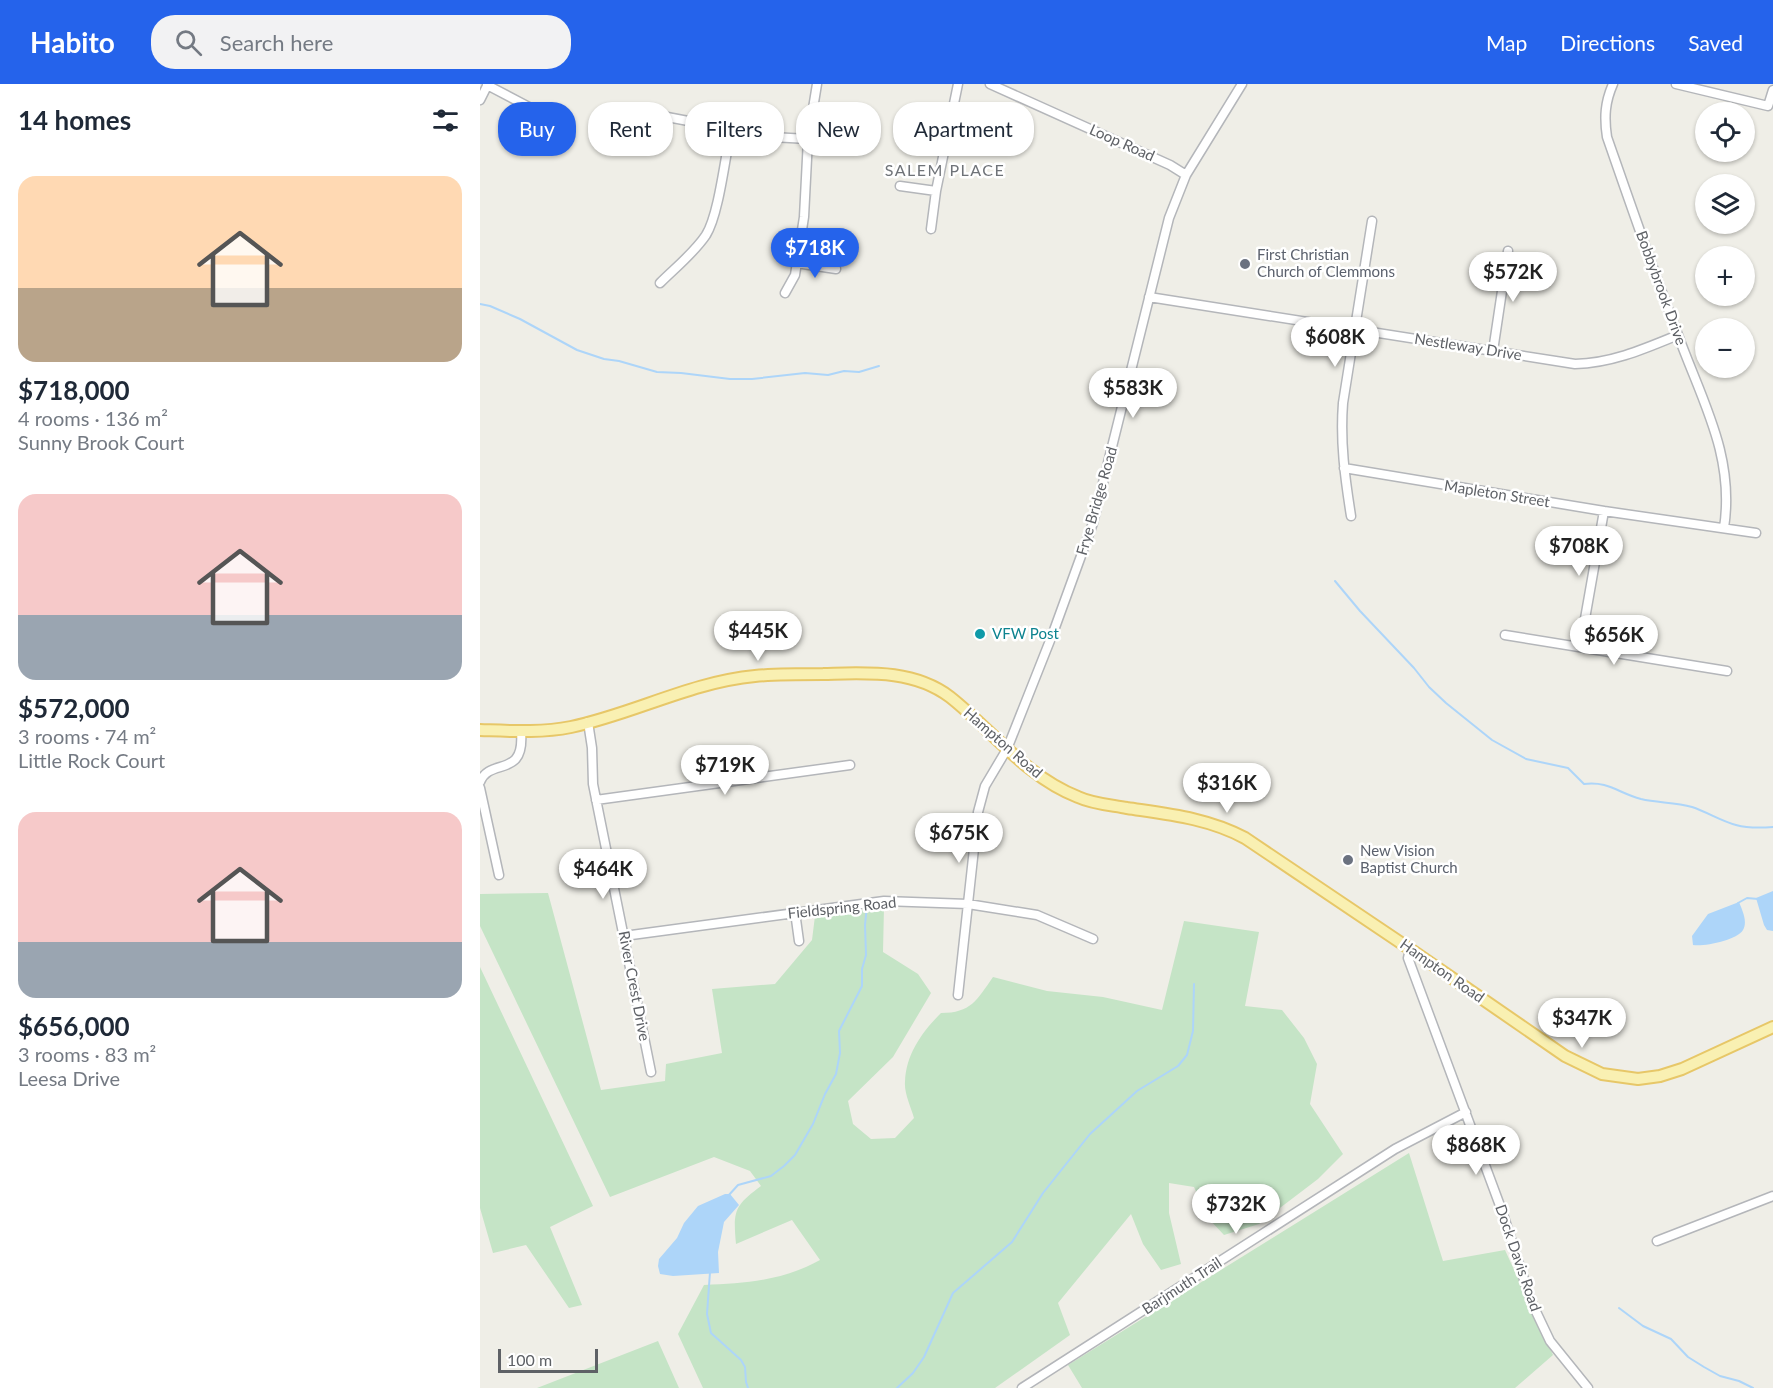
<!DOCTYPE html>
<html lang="en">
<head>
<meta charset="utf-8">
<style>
	body { margin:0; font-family:Lato,sans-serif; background:#f2f2f3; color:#1f2937; height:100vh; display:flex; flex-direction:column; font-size:22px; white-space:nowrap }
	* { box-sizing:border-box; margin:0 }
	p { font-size:20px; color:#747a83 }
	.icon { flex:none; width:33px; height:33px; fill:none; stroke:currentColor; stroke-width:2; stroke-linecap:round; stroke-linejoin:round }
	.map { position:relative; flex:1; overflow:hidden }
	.details { display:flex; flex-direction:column; background:#fff; width:480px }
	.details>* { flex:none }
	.banner { position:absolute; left:18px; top:18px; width:570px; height:54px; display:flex; gap:12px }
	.fabs { position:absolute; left:1215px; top:18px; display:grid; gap:12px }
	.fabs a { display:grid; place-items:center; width:60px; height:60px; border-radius:50%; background:#fff; box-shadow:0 2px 4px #0004; font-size:30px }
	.scale { position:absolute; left:18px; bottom:15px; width:100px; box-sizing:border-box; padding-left:6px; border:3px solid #5e6166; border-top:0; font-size:16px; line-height:21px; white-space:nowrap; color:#5e6166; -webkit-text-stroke:4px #fff; paint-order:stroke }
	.price { position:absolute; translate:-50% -51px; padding:0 14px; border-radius:21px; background:#fff; color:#222; font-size:20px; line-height:39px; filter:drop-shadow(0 2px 3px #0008) }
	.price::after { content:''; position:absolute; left:50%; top:36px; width:18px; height:14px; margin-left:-9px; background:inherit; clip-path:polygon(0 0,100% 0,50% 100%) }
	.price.selected { background:#2563eb; color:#fff }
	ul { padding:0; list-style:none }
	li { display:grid; align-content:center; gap:12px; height:318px; padding:0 18px }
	li span { display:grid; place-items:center; height:186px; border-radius:18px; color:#555 }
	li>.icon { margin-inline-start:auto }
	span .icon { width:108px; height:108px; fill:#fffc; stroke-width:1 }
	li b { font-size:26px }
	h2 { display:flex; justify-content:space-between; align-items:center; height:72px; padding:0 18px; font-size:26px }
	.tag { padding:0 21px; border-radius:24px; background:#fff; box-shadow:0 2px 4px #0004; font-size:21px; line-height:54px }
	.tag.selected { background:#2563eb; color:#fff }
	header { display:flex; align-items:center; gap:36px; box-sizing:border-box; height:84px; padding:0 30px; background:#2563eb; color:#fff }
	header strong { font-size:28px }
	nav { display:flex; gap:33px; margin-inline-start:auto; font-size:21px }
	.search { width:420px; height:54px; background:#f2f2f3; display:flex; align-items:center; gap:15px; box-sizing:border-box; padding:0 21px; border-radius:24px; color:#747a83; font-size:22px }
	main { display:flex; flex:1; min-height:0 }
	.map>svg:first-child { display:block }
	.green { fill:#c5e4c6 }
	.water { fill:#add5f9 }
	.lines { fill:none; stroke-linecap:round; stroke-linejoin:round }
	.stream { stroke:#add5f9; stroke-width:2 }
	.minor-casing { stroke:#b4b6ba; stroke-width:11 }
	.major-casing { stroke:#e7c768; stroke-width:14 }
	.minor { stroke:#fff; stroke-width:8 }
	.major { stroke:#f9f0b2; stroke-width:10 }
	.worship-dot { fill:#6b7280; stroke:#fff; stroke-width:2 }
	.culture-dot { fill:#0f9aa8; stroke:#fff; stroke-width:2 }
	.labels { text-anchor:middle; stroke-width:5; stroke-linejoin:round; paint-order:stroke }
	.street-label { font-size:15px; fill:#5e6166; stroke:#fff }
	.worship-label { font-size:15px; fill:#5b616d; stroke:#fff; text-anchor:start }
	.culture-label { font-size:15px; fill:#0d838f; stroke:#fff; text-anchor:start }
	.neighbourhood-label { font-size:16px; letter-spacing:1.5px; fill:#6f7378; stroke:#fff }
</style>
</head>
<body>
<header>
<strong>Habito</strong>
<div class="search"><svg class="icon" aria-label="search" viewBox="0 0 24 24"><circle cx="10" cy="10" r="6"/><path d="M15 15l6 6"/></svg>Search here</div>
<nav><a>Map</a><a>Directions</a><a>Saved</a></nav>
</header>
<main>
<section class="details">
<h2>14 homes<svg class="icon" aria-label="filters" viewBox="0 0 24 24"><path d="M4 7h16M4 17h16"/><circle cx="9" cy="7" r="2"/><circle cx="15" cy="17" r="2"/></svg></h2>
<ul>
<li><span style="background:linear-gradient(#ffd9b3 60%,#b9a48a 0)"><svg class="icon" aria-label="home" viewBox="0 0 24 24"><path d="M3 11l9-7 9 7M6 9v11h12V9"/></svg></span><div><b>$718,000</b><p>4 rooms · 136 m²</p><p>Sunny Brook Court</p></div></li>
<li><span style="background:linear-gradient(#f6c9c9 65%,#9aa5b1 0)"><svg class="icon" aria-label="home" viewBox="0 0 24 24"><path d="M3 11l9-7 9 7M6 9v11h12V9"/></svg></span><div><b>$572,000</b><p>3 rooms · 74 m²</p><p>Little Rock Court</p></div></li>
<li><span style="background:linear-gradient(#f6c9c9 70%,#9aa5b1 0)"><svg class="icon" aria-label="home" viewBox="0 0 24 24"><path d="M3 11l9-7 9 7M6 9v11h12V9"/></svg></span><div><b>$656,000</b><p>3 rooms · 83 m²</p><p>Leesa Drive</p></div></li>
</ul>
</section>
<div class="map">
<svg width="1293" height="1304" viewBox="0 0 1293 1304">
	<rect width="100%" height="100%" fill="#efeee7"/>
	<path class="green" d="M68,809L121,1006L185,997L186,980L242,969L232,905L295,900L332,856L335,832L404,823L403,868L438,890L451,909L413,973L368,1017L373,1040L391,1055L415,1054L434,1034C431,1023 424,1009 425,998C426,970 442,948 461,929C491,929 497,916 513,893L567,907L623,913L682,926L704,837L779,848L765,922L802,926L824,954L837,980L830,1020L863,1070L838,1095L779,1140L744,1151L728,1134L714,1103L689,1099V1129L701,1180L681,1186L663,1160L651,1130L578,1219L590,1251L515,1304H223L198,1250L224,1201C266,1199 302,1197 340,1176L312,1136L256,1160C253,1127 254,1122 281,1102L270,1087L234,1073L130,1113L0,842V810Z
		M0,883L113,1122L70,1143L102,1221L89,1224L46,1161L13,1169L0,1124Z
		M929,1069L963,1177L1025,1166L1073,1271L1035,1304H602L588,1281Z
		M178,1257L199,1304H57Z"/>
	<path class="water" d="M1293,807V847L1287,846L1284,841L1276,814Z
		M1259,818C1262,826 1268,837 1263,846C1257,856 1224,863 1213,861L1212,852L1228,830Z
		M245,1110H250L259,1121L244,1138L238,1168L239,1189L193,1192L180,1190L178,1182L179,1175L197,1154L204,1139L218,1122Z"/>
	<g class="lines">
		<path class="stream" d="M0,220L10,222L40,235L97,266L124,275L139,277L177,288L201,289L250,295H272L325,289L348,291L364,287L379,288L399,282
			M855,497L880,527L934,584L949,603L966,619L1012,656L1046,675L1088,684L1104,700C1129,697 1138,709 1161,715C1178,719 1195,718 1212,723C1227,728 1241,737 1256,741C1267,744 1281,744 1293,743
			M1258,819L1267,814L1278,815
			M248,1112L258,1101L291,1092L304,1082L315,1071L333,1040L345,1010L356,990L360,969L359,947L382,902V885L386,871L385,841L387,821
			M230,1188L227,1230L231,1249L261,1276L265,1283L266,1298L268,1304
			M1139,1224L1163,1242L1191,1255L1208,1273L1224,1283L1240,1292L1259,1297L1273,1304
			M417,1304L433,1289L444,1273L473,1209L532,1158L563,1109L610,1050L657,1007L698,982L707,971L713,947L714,900"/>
		<defs>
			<path id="minor" d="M510,0L690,81L706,91
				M1133,0C1125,18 1124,33 1127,53C1150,119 1173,186 1198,251C1222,317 1255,372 1244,444
				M1196,0L1288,22L1293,6
				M7,1L51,24
				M0,16L8,0
				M161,28L292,53L328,55
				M432,30L503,50
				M420,102L456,107
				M451,145L456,107L478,0
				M316,179L356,185
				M180,199C195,184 214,169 226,151C239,130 245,73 251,46
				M305,209L315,191L324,133L328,55L337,0
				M669,213L1095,280C1132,279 1164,265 1198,251
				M1013,267L1028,167
				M864,384L1124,427L1276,449
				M871,432C865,394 860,358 863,319L892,137
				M1025,551L1247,587
				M1100,563L1124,427
				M108,638L112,664L113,700L171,988
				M0,698C10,673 45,695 41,648
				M0,704L19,791
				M116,716L370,681
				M315,828L319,857
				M144,852L404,817L488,820L557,831L613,855
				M930,865L928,874L1022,1127L1051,1217L1070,1257L1108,1304
				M478,911L498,728L505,702L527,665L573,549L613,439L689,134L706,91L762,0
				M1177,1157L1293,1112
				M542,1304L915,1065L986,1028"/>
			<path id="major" d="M0,646C30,647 61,649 91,643C153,630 211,598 275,592C297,590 320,590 343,590C386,589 433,585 470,613C512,646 546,693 598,713C613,720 631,721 647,724C687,730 728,734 765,754L930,865L1085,972L1122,990L1158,995L1180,992L1202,985L1293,943"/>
		</defs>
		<use href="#minor" class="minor-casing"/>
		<use href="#major" class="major-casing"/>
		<use href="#minor" class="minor"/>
		<use href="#major" class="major"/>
	</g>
	<g class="worship-dot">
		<circle cx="765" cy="180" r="6"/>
		<circle cx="868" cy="776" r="6"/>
	</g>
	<circle class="culture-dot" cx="500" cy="550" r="6"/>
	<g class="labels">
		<g class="street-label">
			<text transform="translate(642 59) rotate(24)" y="5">Loop Road</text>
			<text transform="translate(1181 204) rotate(70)" y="5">Bobbybrook Drive</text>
			<text transform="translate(988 263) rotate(9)" y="5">Nestleway Drive</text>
			<text transform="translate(1017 410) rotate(9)" y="5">Mapleton Street</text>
			<text transform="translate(617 417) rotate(-74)" y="5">Frye Bridge Road</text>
			<text transform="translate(523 659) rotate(41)" y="5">Hampton Road</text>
			<text transform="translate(362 824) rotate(-6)" y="5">Fieldspring Road</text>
			<text transform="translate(962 887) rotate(35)" y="5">Hampton Road</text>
			<text transform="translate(154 902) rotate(79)" y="5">River Crest Drive</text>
			<text transform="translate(1038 1174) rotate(71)" y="5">Dock Davis Road</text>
			<text transform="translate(702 1202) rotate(-33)" y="5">Barjmuth Trail</text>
		</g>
		<g class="worship-label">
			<text x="777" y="176">First Christian<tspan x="777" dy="17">Church of Clemmons</tspan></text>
			<text x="880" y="772">New Vision<tspan x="880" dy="17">Baptist Church</tspan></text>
		</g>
		<g class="culture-label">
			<text x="512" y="555">VFW Post</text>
		</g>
		<g class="neighbourhood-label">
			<text x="465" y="92">SALEM PLACE</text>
		</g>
	</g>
</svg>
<div class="fabs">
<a><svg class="icon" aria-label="locate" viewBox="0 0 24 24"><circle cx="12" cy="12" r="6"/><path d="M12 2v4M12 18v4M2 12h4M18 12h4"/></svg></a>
<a><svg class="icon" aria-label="layers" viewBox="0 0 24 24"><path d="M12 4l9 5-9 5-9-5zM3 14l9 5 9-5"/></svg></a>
<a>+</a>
<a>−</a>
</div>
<div class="scale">100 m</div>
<b class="price selected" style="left:335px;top:195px">$718K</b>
<b class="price" style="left:1033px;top:219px">$572K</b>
<b class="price" style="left:855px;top:284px">$608K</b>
<b class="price" style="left:653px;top:335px">$583K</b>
<b class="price" style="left:1099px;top:493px">$708K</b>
<b class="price" style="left:278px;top:578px">$445K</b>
<b class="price" style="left:1134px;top:582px">$656K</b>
<b class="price" style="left:245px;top:712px">$719K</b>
<b class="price" style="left:747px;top:730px">$316K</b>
<b class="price" style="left:479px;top:780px">$675K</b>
<b class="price" style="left:123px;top:816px">$464K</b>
<b class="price" style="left:1102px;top:965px">$347K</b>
<b class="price" style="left:996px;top:1092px">$868K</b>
<b class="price" style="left:756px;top:1151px">$732K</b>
<div class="banner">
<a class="tag selected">Buy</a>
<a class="tag">Rent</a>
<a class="tag">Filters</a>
<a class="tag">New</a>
<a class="tag">Apartment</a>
</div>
</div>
</main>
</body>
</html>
